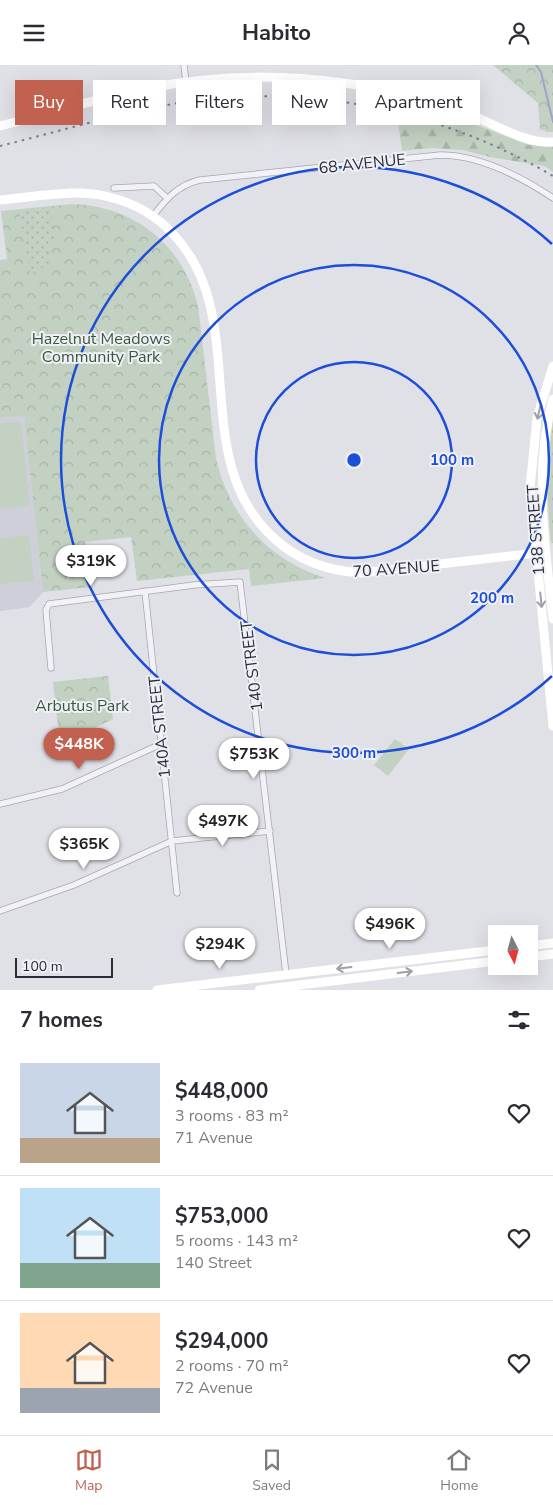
<!DOCTYPE html>
<html lang="en">
<head>
<meta charset="utf-8">
<style>
	body { margin:0; font-family:"Nunito Sans",sans-serif; background:#f7f7f7; color:#2b2b33; height:100vh; display:flex; flex-direction:column; font-size:19px; white-space:nowrap }
	* { box-sizing:border-box; margin:0 }
	p { font-size:16px; color:#7c7c81 }
	.icon { flex:none; width:28px; height:28px; fill:none; stroke:currentColor; stroke-width:2; stroke-linecap:round; stroke-linejoin:round }
	.map { position:relative; height:925px; overflow:hidden }
	.panel { display:flex; flex-direction:column; background:#fff; flex:1 }
	.panel>* { flex:none }
	.hud { position:absolute; left:15px; top:15px; width:524px; height:45px; display:flex; gap:10px }
	.needle { width:32px; rotate:174deg }
	.tools { position:absolute; left:488px; top:860px; display:grid; gap:10px }
	.tools a { display:grid; place-items:center; width:50px; height:50px; border-radius:0px; background:#fff; box-shadow:0 5px 20px #0002; font-size:25px }
	.scale { position:absolute; left:15px; bottom:12px; width:98px; box-sizing:border-box; padding-left:5px; border:2px solid #2a2b3d; border-top:0; font-size:14px; line-height:18px; white-space:nowrap; color:#2a2b3d; -webkit-text-stroke:4px #eff0f5; paint-order:stroke }
	.price { position:absolute; translate:-50% -42px; padding:0 11px; border-radius:18px; background:#fff; color:#222; font-size:16px; line-height:32px; filter:drop-shadow(0 1px 2px #0008) }
	.price::after { content:''; position:absolute; left:50%; top:30px; width:15px; height:11px; margin-left:-8px; background:inherit; clip-path:polygon(0 0,100% 0,50% 100%) }
	.price.selected { background:#c26150; color:#fff }
	ul { padding:0; list-style:none }
	li { display:flex; align-items:center; gap:15px; height:125px; padding:0 20px }
	li+li { border-top:1px solid #e1e1e2 }
	li span { display:grid; place-items:center; flex:none; width:140px; height:100px; border-radius:0px; color:#555 }
	li>.icon { margin-inline-start:auto }
	span .icon { width:60px; height:60px; fill:#fffc; stroke-width:1 }
	li b { font-size:21px }
	h2 { display:flex; justify-content:space-between; align-items:center; height:60px; padding:0 20px; font-size:21px }
	.pill { padding:0 18px; border-radius:0px; background:#fff; box-shadow:0 5px 20px #0002; font-size:18px; line-height:45px }
	.pill.selected { background:#c26150; color:#fff }
	header { display:flex; justify-content:space-between; align-items:center; height:65px; padding:0 20px; background:#fff; font-size:22px; font-weight:700 }
	.menu { display:flex; justify-content:space-around; align-items:center; height:70px; border-top:1px solid #e1e1e2; background:#fff; font-size:14px; color:#7c7c81 }
	.menu a { display:grid; justify-items:center; gap:2px }
	.menu .selected { color:#c26150 }
	.map>svg:first-child { display:block }
	.built { fill:#cecfd9 }
	.grass { fill:#c2d1c2 }
	.forest { fill:url(#forest-firs) }
	.park { fill:url(#park-crowns) }
	.garden { fill:url(#garden-dots) }
	.lines { fill:none; stroke-linecap:round; stroke-linejoin:round }
	.stream { stroke:#9ea5c4; stroke-width:2 }
	.street-casing { stroke:#a6a6b1; stroke-width:7 }
	.street { stroke:#f2f2f6; stroke-width:5.5 }
	.secondary { stroke:#fff; stroke-width:9 }
	.rail { stroke:#7b7c90; stroke-width:2; stroke-dasharray:2.5 5; stroke-linecap:butt }
	.oneway { stroke:#9fa0a8 }
	.ring { fill:none; stroke:#1d4ed8; stroke-width:2.5 }
	.labels { text-anchor:middle; stroke-width:4; stroke-linejoin:round; paint-order:stroke }
	.street-label { font-size:16px; fill:#2a2b3d; stroke:#eff0f5 }
	.park-label { font-size:16px; fill:#38583c; stroke:#eff0f5 }
	.centre { fill:#1d4ed8; stroke:#eff0f5; stroke-width:2.5 }
	.ring-label { font-size:15px; text-anchor:middle; font-weight:bold; fill:#1d4ed8; stroke:#eff0f5; stroke-width:4; stroke-linejoin:round; paint-order:stroke }
</style>
</head>
<body>
<header><svg class="icon" aria-label="menu" viewBox="0 0 24 24"><path d="M4 6h16M4 12h16M4 18h16"/></svg>Habito<svg class="icon" aria-label="person" viewBox="0 0 24 24"><circle cx="12" cy="8" r="4"/><path d="M4 21q1-7 8-7t8 7"/></svg></header>
<div class="map">
<svg width="553" height="925" viewBox="0 0 553 925">
	<defs>
		<pattern id="forest-firs" width="22" height="20" patternUnits="userSpaceOnUse" patternTransform="scale(1.25)"><rect width="22" height="20" fill="#c2d1c2"/><path d="M5 1l3.5 6h-7zM16 11l3.5 6h-7z" fill="#a7b4a8"/></pattern>
		<pattern id="park-crowns" width="20" height="18" patternUnits="userSpaceOnUse" patternTransform="scale(1.25)"><rect width="20" height="18" fill="#c2d1c2"/><path d="M2 6a3 3 0 1 1 6 0M12 15a3 3 0 1 1 6 0" fill="none" stroke="#a7b4a8"/></pattern>
		<pattern id="garden-dots" width="8" height="8" patternUnits="userSpaceOnUse" patternTransform="scale(1.25)"><rect width="8" height="8" fill="#c2d1c2"/><path d="M2 2h.1M6 6h.1" fill="none" stroke="#a7b4a8" stroke-width="1.8" stroke-linecap="round"/></pattern>
	</defs>
	<rect width="100%" height="100%" fill="#e0e0e7"/>
	<path class="built" d="M24,351L43,527L30,542L0,546V353Z"/>
	<path class="grass" d="M21,357L29,440L0,444V359Z
		M29,470L34,516L0,519V473Z
		M395,674L409,684L388,711L374,700Z"/>
	<path class="forest" d="M403,35L445,48L529,80L553,81V107L544,101L490,92L463,85L431,83L402,86L398,57Z"/>
	<path class="park" d="M493,0H553V67H547L540,64L538,38Z
		M72,139C135,141 183,180 198,241L216,393C229,451 268,495 325,513L251,521L249,504L137,516L131,472L85,477L90,522L43,527L24,351L0,353V195L7,194L1,146Z
		M553,355V478H551C546,432 547,401 553,355Z
		M108,611L113,654L60,680L53,617Z"/>
	<path class="garden" d="M51,142L54,173L48,176L51,198L30,209L19,145Z"/>
	<g class="lines">
		<path class="stream" d="M536,0L541,7L553,57"/>
		<defs>
			<path id="street" d="M184,0L186,18
				M114,123L154,121L167,133
				M153,151C166,134 178,120 200,115L440,90C480,90 520,111 553,133
				M145,526L177,828
				M51,603L46,545L49,539L194,520L240,517L286,909
				M0,739L62,724L161,679
				M0,846L74,820L172,776L270,766"/>
		</defs>
		<use href="#street" class="street-casing"/>
		<use href="#street" class="street"/>
		<path class="secondary" d="M0,61C51,48 102,32 154,22C229,8 309,9 384,25C413,31 443,39 471,50C497,60 525,79 553,77
			M0,135C36,132 74,123 109,132C134,138 157,151 174,170C253,254 185,395 275,474C299,496 329,506 361,508L546,487
			M553,301L537,353L530,423L553,661
			M553,334C533,408 545,480 553,554
			M529,881L553,878
			M529,892L553,889
			M157,925L496,885
			M259,925L496,896"/>
		<path class="rail" d="M0,81C61,66 122,47 184,37C312,18 442,46 553,111"/>
	</g>
	<defs><path id="oneway-shaft" d="M-6 0H5M1.5-3L5.5 0L1.5 3" fill="none" stroke-width="1.6" stroke-linecap="round" stroke-linejoin="round" transform="scale(1.25)"/></defs>
	<g class="oneway">
		<use href="#oneway-shaft" transform="translate(539 347) rotate(103)"/>
		<use href="#oneway-shaft" transform="translate(541 535) rotate(84)"/>
		<use href="#oneway-shaft" transform="translate(344 903) rotate(173)"/>
		<use href="#oneway-shaft" transform="translate(405 907) rotate(-7)"/>
	</g>
	<g class="ring">
		<circle cx="354" cy="395" r="98"/>
		<circle cx="354" cy="395" r="195"/>
		<path d="M552 611A293 293 0 1 1 552 179"/>
	</g>
	<g class="labels">
		<g class="street-label">
			<text transform="translate(362 98) rotate(-6)" y="6">68 AVENUE</text>
			<text transform="translate(535 465) rotate(-94)" y="6">138 STREET</text>
			<text transform="translate(396 503) rotate(-4)" y="6">70 AVENUE</text>
			<text transform="translate(251 601) rotate(-97)" y="6">140 STREET</text>
			<text transform="translate(159 662) rotate(-96)" y="6">140A STREET</text>
		</g>
		<g class="park-label">
			<text x="101" y="279">Hazelnut Meadows<tspan x="101" dy="18">Community Park</tspan></text>
			<text x="82" y="646">Arbutus Park</text>
		</g>
	</g>
	<circle cx="354" cy="395" r="8" class="centre"/>
	<g class="ring-label">
		<text x="452" y="400">100 m</text>
		<text x="492" y="538">200 m</text>
		<text x="354" y="693">300 m</text>
	</g>
</svg>
<div class="tools">
<a><svg class="needle" viewBox="-14 -14 28 28"><path d="M0-13l5 13h-10z" fill="#e53935"/><path d="M0 13l5-13h-10z" fill="#7c7c81"/></svg></a>
</div>
<div class="scale">100 m</div>
<b class="price" style="left:91px;top:522px">$319K</b>
<b class="price selected" style="left:79px;top:705px">$448K</b>
<b class="price" style="left:254px;top:715px">$753K</b>
<b class="price" style="left:223px;top:782px">$497K</b>
<b class="price" style="left:84px;top:805px">$365K</b>
<b class="price" style="left:390px;top:885px">$496K</b>
<b class="price" style="left:220px;top:905px">$294K</b>
<div class="hud">
<a class="pill selected">Buy</a>
<a class="pill">Rent</a>
<a class="pill">Filters</a>
<a class="pill">New</a>
<a class="pill">Apartment</a>
</div>
</div>
<section class="panel">
<h2>7 homes<svg class="icon" aria-label="filters" viewBox="0 0 24 24"><path d="M4 7h16M4 17h16"/><circle cx="9" cy="7" r="2"/><circle cx="15" cy="17" r="2"/></svg></h2>
<ul>
<li><span style="background:linear-gradient(#c9d6e8 75%,#b9a48a 0)"><svg class="icon" aria-label="home" viewBox="0 0 24 24"><path d="M3 11l9-7 9 7M6 9v11h12V9"/></svg></span><div><b>$448,000</b><p>3 rooms · 83 m²</p><p>71 Avenue</p></div><svg class="icon" aria-label="heart" viewBox="0 0 24 24"><path d="M12 20l-8-8c-3-5 5-10 8-4 3-6 11-1 8 4z"/></svg></li>
<li><span style="background:linear-gradient(#bfe0f5 75%,#7fa58c 0)"><svg class="icon" aria-label="home" viewBox="0 0 24 24"><path d="M3 11l9-7 9 7M6 9v11h12V9"/></svg></span><div><b>$753,000</b><p>5 rooms · 143 m²</p><p>140 Street</p></div><svg class="icon" aria-label="heart" viewBox="0 0 24 24"><path d="M12 20l-8-8c-3-5 5-10 8-4 3-6 11-1 8 4z"/></svg></li>
<li><span style="background:linear-gradient(#ffd9b3 75%,#9aa5b1 0)"><svg class="icon" aria-label="home" viewBox="0 0 24 24"><path d="M3 11l9-7 9 7M6 9v11h12V9"/></svg></span><div><b>$294,000</b><p>2 rooms · 70 m²</p><p>72 Avenue</p></div><svg class="icon" aria-label="heart" viewBox="0 0 24 24"><path d="M12 20l-8-8c-3-5 5-10 8-4 3-6 11-1 8 4z"/></svg></li>
</ul>
</section>
<nav class="menu">
<a class="selected"><svg class="icon" aria-label="map" viewBox="0 0 24 24"><path d="M3 6l6-2 6 2 6-2v14l-6 2-6-2-6 2zM9 4v14M15 6v14"/></svg>Map</a>
<a><svg class="icon" aria-label="saved" viewBox="0 0 24 24"><path d="M7 4h10v16l-5-4-5 4z"/></svg>Saved</a>
<a><svg class="icon" aria-label="home" viewBox="0 0 24 24"><path d="M3 11l9-7 9 7M6 9v11h12V9"/></svg>Home</a>
</nav>
</body>
</html>
